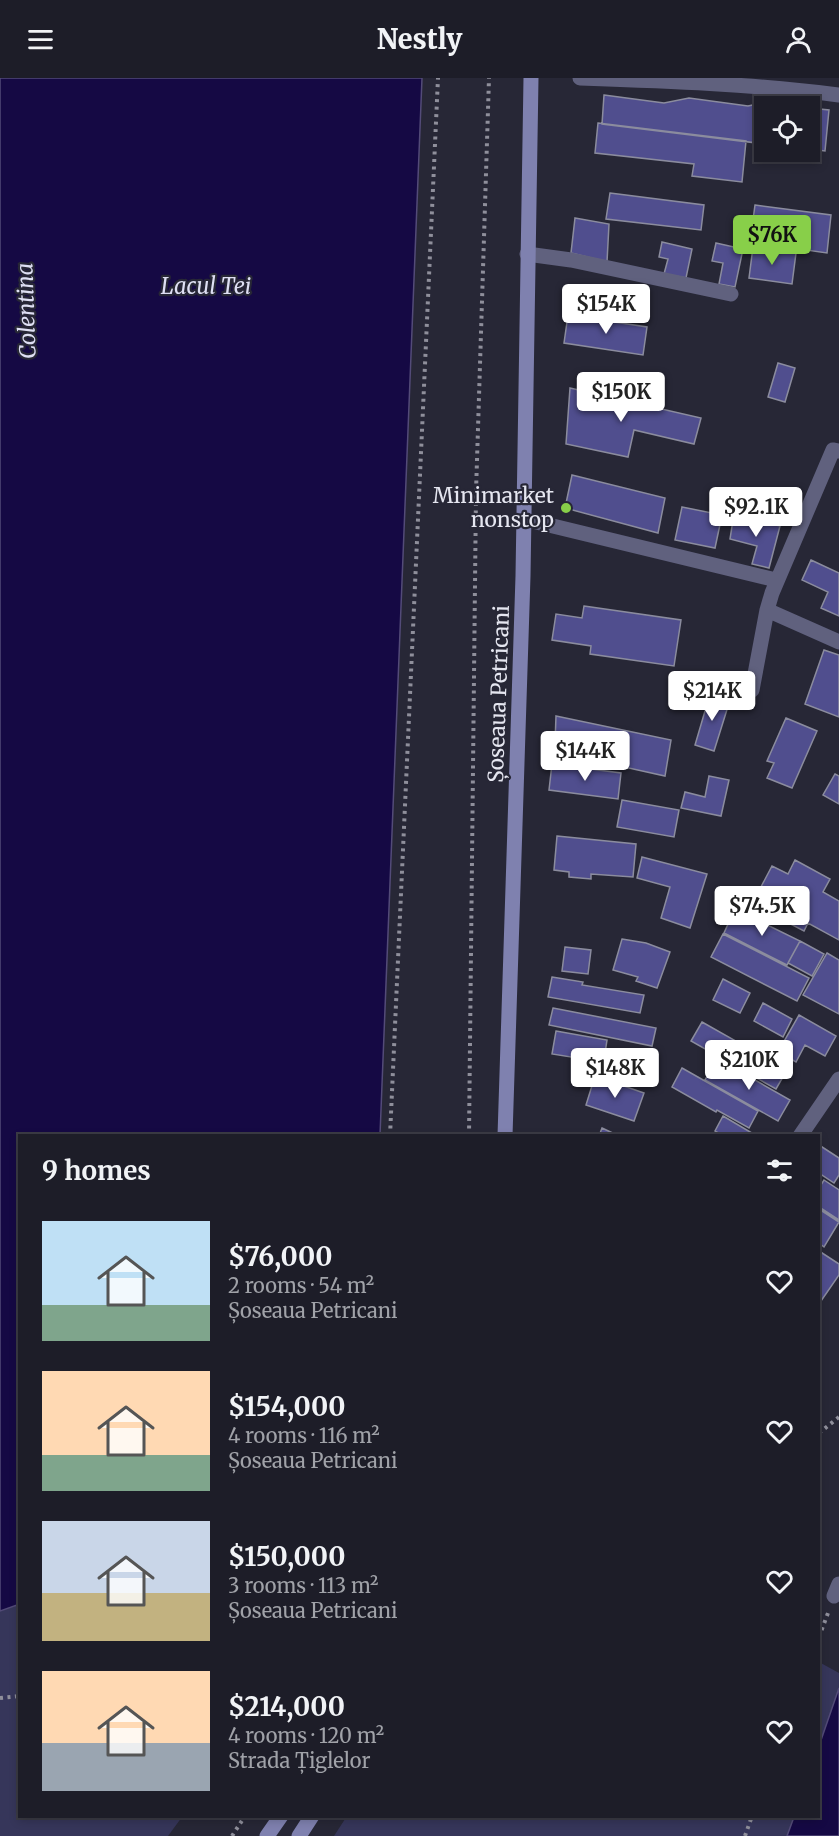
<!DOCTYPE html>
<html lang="en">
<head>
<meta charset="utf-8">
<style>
	body { margin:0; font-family:Merriweather,serif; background:#2a2a34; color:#f1f3f6; height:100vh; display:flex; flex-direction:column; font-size:22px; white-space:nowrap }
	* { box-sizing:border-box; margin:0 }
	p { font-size:20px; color:#a0a2a8 }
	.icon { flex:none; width:33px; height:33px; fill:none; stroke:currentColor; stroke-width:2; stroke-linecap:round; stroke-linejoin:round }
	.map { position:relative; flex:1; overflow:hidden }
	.sheet { position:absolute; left:18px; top:1056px; width:802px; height:684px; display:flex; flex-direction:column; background:#1d1d28; border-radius:0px; box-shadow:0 3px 9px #0003,0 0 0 2px #3b3b45 }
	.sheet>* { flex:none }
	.fabs { position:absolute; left:754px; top:18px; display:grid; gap:12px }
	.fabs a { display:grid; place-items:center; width:66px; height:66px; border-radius:0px; background:#1d1d28; box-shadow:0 3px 9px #0003,0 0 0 2px #3b3b45; font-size:30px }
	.price { position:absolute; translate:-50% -51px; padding:0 14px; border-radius:6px; background:#fff; color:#222; font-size:20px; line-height:39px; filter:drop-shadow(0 2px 3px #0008) }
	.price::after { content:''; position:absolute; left:50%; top:36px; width:18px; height:14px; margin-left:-9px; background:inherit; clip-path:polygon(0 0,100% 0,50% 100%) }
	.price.active { background:#88cf49; color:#111 }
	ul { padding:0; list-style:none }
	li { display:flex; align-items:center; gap:18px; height:150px; padding:0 24px }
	li span { display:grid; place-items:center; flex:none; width:168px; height:120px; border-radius:0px; color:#555 }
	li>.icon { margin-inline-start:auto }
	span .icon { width:72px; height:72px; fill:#fffc; stroke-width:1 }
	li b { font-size:26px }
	h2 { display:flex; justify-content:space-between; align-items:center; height:72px; padding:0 24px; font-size:26px }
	header { display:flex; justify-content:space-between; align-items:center; height:78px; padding:0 24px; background:#1d1d28; font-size:27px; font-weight:800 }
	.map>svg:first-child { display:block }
	.green { fill:#36365a }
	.water { fill:#150944; stroke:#534b78; stroke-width:1.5 }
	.building { fill:#504e8e; stroke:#8b8c9e; stroke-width:1.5 }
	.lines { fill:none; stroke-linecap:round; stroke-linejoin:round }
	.path { stroke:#8f8f9b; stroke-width:4; stroke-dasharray:3 4.5; stroke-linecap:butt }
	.service { stroke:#60617e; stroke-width:15 }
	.minor { stroke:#60617e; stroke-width:15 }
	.secondary { stroke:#7f81af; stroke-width:15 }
	.poi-dot { fill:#88cf49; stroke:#272736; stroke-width:2 }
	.labels { text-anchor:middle; stroke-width:4.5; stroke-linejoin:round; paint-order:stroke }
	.poi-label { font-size:21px; fill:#e5e6f0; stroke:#272736; text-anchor:end }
	.street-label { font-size:21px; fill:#e5e6f0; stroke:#272736 }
	.water-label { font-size:22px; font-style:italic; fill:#dedff3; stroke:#272736 }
</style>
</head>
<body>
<header><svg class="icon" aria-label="menu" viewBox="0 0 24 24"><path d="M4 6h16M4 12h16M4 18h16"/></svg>Nestly<svg class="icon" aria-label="person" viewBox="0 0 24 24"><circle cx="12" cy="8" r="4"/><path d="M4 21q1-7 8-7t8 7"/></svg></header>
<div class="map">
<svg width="839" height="1758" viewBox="0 0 839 1758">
	<rect width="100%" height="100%" fill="#272736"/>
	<path class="green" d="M19,1526L20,1738L182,1739L168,1758H0V1533Z
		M819,1584L839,1595V1610L819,1668Z
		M347,1738L794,1739L787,1758H334Z"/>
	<path class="water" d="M0,0H422L380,1057L20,1058V1526L0,1533Z
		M839,1610V1758H787L794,1739L819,1738V1668Z"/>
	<path class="building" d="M604,17L664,25L689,20L748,28L767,24L802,28H765V66L602,46Z
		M810,30L829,32L825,73L810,71Z
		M598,45L746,63L742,104L692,98L694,86L595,75Z
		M610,115L704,127L701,152L606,141Z
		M755,127L831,137L827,175L750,164Z
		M575,140L609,146L607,184L571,175Z
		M662,164L692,171L686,200L664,196L668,181L659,179Z
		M716,165L743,171L735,209L719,206L723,185L712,183Z
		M753,169L796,175L792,206L749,200Z
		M568,237L647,249L643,277L564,265Z
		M778,285L795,290L785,324L768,319Z
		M570,310L701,340L694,366L634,352L628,379L566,366Z
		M572,397L665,420L658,455L565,430Z
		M682,429L722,437L715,470L675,462Z
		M734,436L780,448L769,490L752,486L757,468L730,461Z
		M811,482L839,495V538L821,530L828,514L802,502Z
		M584,528L681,542L674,588L590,576L591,568L552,562L556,536L582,540Z
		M824,572L839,577V639L805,626Z
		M710,616L730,622L714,673L695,667Z
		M556,638L671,662L665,698L624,689L625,682L613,680V676L555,665Z
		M786,640L817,653L792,710L767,700L774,685L767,683Z
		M552,686L621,695L618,721L549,712Z
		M835,696L839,698V726L823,717Z
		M709,698L729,702L721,738L681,730L685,714L705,719Z
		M622,722L679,732L674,759L617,749Z
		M557,758L636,766L633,799L591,796V801L569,799V794L554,792Z
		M642,779L707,796L690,850L661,840L670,809L637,800Z
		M795,782L830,801L823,814L839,823V862L808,845L804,853L752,826L772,788L788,796Z
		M735,831L800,863L787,887L724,855Z
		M723,856L809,900L797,923L711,879Z
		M622,861L646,865L670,874L657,910L636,903L638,899L613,892Z
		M800,863L824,876L812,898L788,885Z
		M565,869L591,872L588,896L562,893Z
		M827,875L839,882V936L803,917Z
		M552,899L583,904L582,907L644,917L640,935L548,919Z
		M723,901L750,915L740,935L713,922Z
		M763,925L792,941L783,959L754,943Z
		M553,930L656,950L652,968L549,947Z
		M799,937L836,958L825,978L805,967L796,984L778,974Z
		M702,944L787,992L776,1011L691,963Z
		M556,953L607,962L602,995L582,992L584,981L552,976Z
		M725,985L790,1022L778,1043L705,1002L713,988L721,993Z
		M682,990L758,1033L749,1050L717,1032L716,1034L672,1009Z
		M595,998L644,1015L634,1043L586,1027Z
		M723,1038L757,1058H723L715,1053Z
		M602,1050L619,1058H599Z
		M819,1067L839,1080V1097L834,1105L819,1095Z
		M824,1102L839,1112V1142L819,1129V1110Z
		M819,1131L839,1144L824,1169L819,1165Z
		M819,1173L839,1186V1197L821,1223L819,1222Z"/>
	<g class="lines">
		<path class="path" d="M390,1058L438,0
			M469,1058L476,414L489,0
			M819,1355L839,1339
			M819,1559L828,1535
			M0,1620L20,1618
			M232,1758L245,1738
			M745,1758L752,1738"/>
		<path class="service" d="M834,1518L839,1506"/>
		<path class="minor" d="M580,0C667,3 753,6 839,17
			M527,176L571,182L731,216
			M524,441L776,502
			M767,532L839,564
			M752,612L767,532L772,515L833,372L839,373
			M800,1058L839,1001"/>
		<path class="secondary" d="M505,1058L523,498L531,0
			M267,1758L281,1738
			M299,1758L312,1738"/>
	</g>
	<circle class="poi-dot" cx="566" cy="430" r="6"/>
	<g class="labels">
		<g class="poi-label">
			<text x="554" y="425">Minimarket<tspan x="554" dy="24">nonstop</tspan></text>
		</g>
		<g class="street-label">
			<text transform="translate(499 616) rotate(-88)" y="7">Șoseaua Petricani</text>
		</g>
		<g class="water-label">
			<text x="206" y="216">Lacul Tei</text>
			<text transform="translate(26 233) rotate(-92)" y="8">Colentina</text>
		</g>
	</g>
</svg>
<div class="fabs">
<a><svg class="icon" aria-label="locate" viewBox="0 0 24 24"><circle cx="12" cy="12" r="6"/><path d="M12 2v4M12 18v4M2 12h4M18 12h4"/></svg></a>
</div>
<b class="price active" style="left:772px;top:188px">$76K</b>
<b class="price" style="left:606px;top:257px">$154K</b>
<b class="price" style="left:621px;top:345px">$150K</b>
<b class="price" style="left:756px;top:460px">$92.1K</b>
<b class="price" style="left:712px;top:644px">$214K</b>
<b class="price" style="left:585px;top:704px">$144K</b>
<b class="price" style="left:762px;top:859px">$74.5K</b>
<b class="price" style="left:749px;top:1013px">$210K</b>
<b class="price" style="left:615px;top:1021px">$148K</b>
<section class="sheet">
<h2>9 homes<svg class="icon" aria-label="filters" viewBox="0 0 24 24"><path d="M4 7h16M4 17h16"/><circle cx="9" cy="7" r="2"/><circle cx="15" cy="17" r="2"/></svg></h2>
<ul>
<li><span style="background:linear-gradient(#bfe0f5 70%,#7fa58c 0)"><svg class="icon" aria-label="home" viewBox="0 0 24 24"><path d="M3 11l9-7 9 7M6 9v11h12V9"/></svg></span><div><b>$76,000</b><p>2 rooms · 54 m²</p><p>Șoseaua Petricani</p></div><svg class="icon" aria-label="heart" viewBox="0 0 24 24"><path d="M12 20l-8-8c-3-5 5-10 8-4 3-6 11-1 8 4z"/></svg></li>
<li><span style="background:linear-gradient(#ffd9b3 70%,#7fa58c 0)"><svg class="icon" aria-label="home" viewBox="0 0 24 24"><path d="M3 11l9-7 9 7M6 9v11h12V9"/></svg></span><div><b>$154,000</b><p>4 rooms · 116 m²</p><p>Șoseaua Petricani</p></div><svg class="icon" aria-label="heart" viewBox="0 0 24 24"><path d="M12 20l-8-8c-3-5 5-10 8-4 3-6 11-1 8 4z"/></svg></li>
<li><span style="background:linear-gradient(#c9d6e8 60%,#c2b280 0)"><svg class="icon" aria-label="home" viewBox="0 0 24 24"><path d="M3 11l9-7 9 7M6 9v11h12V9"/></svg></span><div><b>$150,000</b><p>3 rooms · 113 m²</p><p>Șoseaua Petricani</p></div><svg class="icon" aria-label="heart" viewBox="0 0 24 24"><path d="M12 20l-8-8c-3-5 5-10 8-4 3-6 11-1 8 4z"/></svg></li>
<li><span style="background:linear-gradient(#ffd9b3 60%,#9aa5b1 0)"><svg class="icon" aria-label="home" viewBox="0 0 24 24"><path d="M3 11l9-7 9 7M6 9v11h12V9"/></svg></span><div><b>$214,000</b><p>4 rooms · 120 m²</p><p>Strada Țiglelor</p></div><svg class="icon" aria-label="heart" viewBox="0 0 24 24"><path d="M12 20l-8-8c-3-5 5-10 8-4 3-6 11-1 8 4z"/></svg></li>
</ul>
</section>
</div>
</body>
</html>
